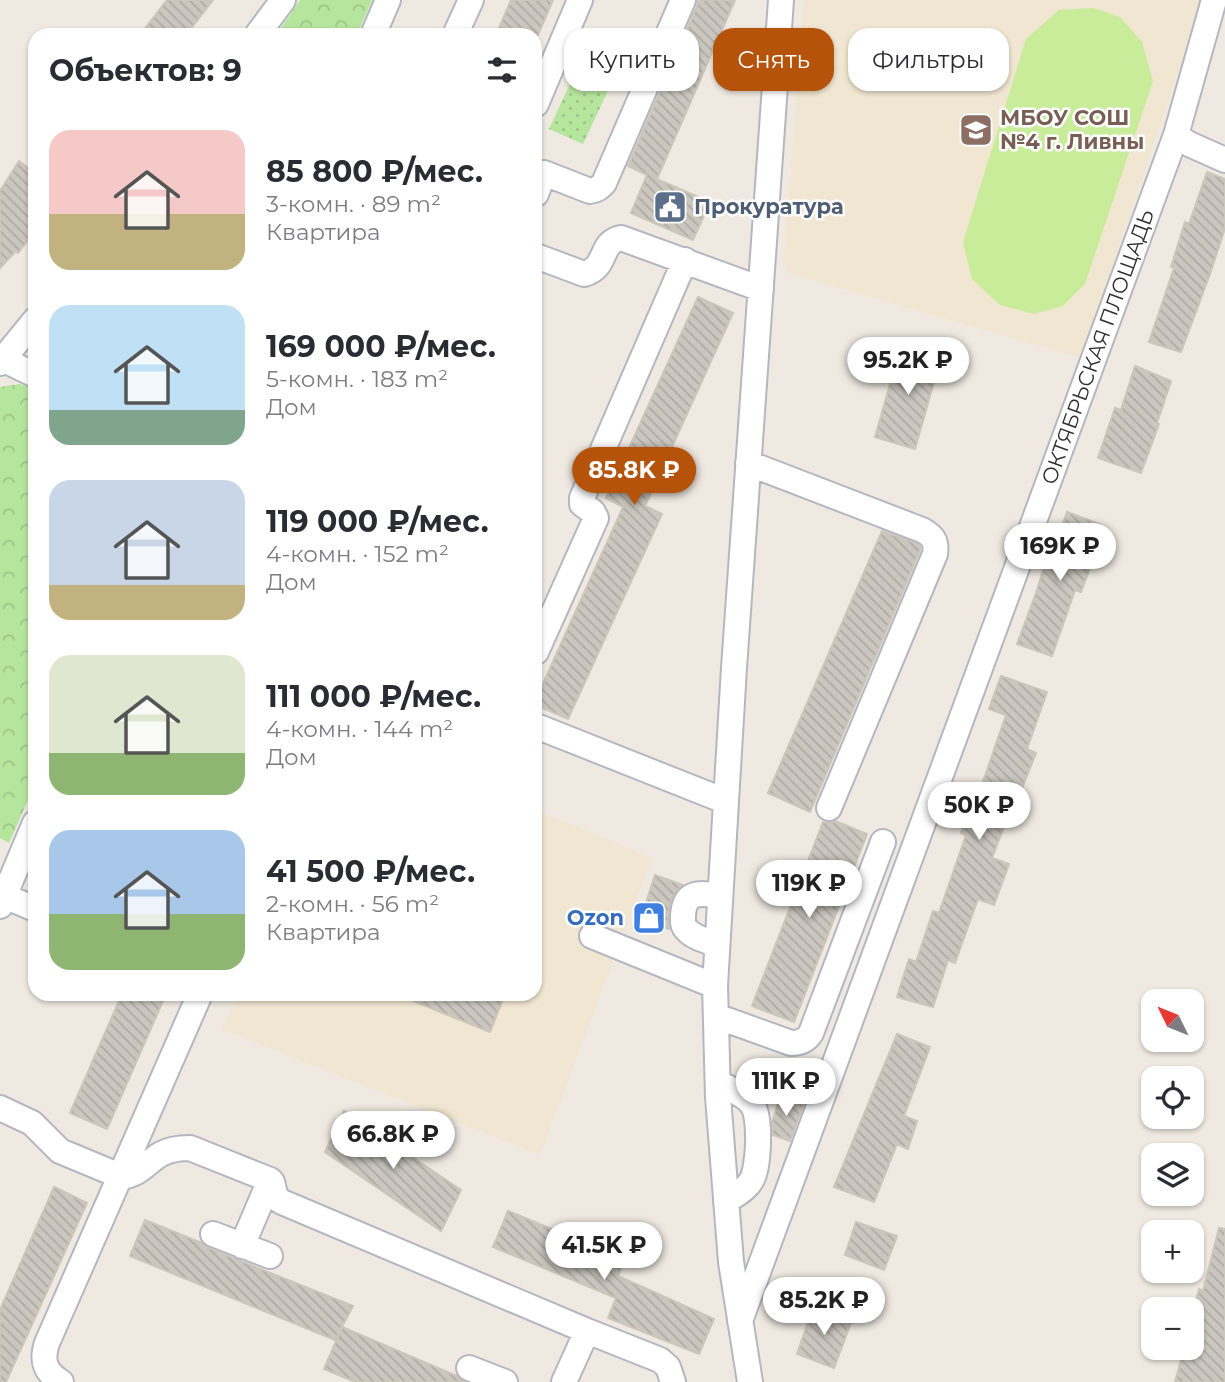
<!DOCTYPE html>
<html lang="ru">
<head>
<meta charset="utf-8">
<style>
	body { margin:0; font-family:Montserrat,sans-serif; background:#f2f2f3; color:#2b2b33; height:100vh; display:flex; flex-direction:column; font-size:26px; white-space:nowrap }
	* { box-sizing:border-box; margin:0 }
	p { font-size:23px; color:#7c7c81 }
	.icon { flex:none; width:38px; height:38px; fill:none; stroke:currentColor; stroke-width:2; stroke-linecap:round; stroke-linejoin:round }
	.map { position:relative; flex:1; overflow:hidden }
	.details { position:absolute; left:28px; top:28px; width:514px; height:973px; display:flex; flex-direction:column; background:#fff; border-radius:21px; box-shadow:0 2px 5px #0004 }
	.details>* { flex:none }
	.guide { position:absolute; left:564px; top:28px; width:556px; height:63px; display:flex; gap:14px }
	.needle { width:46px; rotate:313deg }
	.tools { position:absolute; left:1141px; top:989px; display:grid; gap:14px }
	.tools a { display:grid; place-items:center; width:63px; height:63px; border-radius:14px; background:#fff; box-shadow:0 2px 5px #0004; font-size:35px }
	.price { position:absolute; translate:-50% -60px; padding:0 16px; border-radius:24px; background:#fff; color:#222; font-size:23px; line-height:46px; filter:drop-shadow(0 2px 4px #0008) }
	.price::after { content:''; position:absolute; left:50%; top:42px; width:21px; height:16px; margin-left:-10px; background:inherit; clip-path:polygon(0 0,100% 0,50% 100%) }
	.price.selected { background:#b45309; color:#fff }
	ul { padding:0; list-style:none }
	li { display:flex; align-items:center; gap:21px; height:175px; padding:0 21px }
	li span { display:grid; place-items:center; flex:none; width:196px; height:140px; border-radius:21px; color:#555 }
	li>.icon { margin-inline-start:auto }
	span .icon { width:84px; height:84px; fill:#fffc; stroke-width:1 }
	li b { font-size:30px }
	h2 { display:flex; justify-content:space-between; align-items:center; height:84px; padding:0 21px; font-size:30px }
	.tag { padding:0 24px; border-radius:21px; background:#fff; box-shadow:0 2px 5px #0004; font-size:24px; line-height:63px }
	.tag.selected { background:#b45309; color:#fff }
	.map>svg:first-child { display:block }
	.education { fill:#f0e6d1 }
	.forest { fill:url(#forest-crowns) }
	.park { fill:url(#park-dots) }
	.pitch { fill:#c9ec9a }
	.building { fill:url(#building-back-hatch); stroke:#cbc5ba; stroke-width:2 }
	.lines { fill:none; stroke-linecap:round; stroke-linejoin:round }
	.minor-casing { stroke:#b4b7c1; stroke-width:28 }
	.minor { stroke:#fff; stroke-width:24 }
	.labels { text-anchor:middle; stroke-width:5; stroke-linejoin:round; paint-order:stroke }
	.education-label { font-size:21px; font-weight:bold; fill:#785e54; stroke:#fff; text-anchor:start }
	.service-label { font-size:21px; font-weight:bold; fill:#4e5e75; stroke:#fff; text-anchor:start }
	.street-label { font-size:21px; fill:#2e2e2e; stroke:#fff }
	.shop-label { font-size:21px; font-weight:bold; fill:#366cbe; stroke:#fff; text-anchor:end }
</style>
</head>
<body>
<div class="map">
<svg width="1225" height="1382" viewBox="0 0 1225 1382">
	<defs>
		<pattern id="forest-crowns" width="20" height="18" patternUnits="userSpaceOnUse" patternTransform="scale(1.75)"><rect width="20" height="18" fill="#b6e59e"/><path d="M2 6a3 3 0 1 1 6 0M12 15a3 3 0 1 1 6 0" fill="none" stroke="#9dc588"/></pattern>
		<pattern id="park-dots" width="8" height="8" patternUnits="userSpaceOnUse" patternTransform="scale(1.75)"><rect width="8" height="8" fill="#b6e59e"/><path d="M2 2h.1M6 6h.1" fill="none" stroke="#9dc588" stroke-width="1.8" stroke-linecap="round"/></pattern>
		<pattern id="building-back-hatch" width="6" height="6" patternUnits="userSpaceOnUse" patternTransform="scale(1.75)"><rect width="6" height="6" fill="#cbc7bf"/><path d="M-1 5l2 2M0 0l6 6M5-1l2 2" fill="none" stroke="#afaba4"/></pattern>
	</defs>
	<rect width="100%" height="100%" fill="#efe9e1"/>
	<path class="education" d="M804,0H1203L1081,358L789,273L784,260Z
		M536,810L652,858L540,1155L222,1029L238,994H536Z"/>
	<path class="forest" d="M300,0H372L357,35H276Z
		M20,384L35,390V784L9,843L0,838V387Z"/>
	<path class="park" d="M594,32L628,48L583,144L549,129Z"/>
	<path class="pitch" d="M1093,8L1120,17L1142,42L1153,81L1085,284L1063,306L1034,314L1000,305L972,279L963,242L1026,39L1059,10Z"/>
	<path class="building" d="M167,0H213L186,35H140Z
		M511,0H553L538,35H496Z
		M698,0H735L657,179L652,177L710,202L693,240L631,213L647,175L628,166L697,6Z
		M19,161L35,173V231L18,253L16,251L0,268V191Z
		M1207,172L1225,179V228L1210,274L1181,352L1149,342L1174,268L1171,267L1185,222L1189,224Z
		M698,297L733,313L645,506L662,514L568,719L536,705V699L623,507L606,498Z
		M901,345L941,357L915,449L875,437Z
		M1135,366L1171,381L1157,423L1159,424L1141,473L1098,458L1115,408L1121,410Z
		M1067,512L1102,525L1089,563H1092L1081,592L1075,590L1052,656L1017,644L1036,593L1050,548L1054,549Z
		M882,531L916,543L920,547V550L810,812L768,793Z
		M1001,676L1047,692L1027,749L1036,753L1021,791L1018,790L992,858L1009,864L994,905L978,899L955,963L948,960L933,1007L897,997L909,959L916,962L933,911L939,913L966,835L961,833L972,801L976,802L1006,715L989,709Z
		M835,821L867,834L794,1022L752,1006L823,822L830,823Z
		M655,875L683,885L676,891L671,901L668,915L669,929L640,921Z
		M122,994H166L107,1129L70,1113Z
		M396,994H505L490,1032Z
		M897,1034L930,1047L904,1116L917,1121L908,1149L897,1144L874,1202L834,1187Z
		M781,1095L804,1103L790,1141L773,1135L772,1122Z
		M344,1111L461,1190L441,1231L325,1152Z
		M54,1187L87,1203L6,1382H0V1310Z
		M508,1211L625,1259L618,1276L714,1319L699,1354L608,1318L616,1298L493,1247Z
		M145,1220L202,1243L208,1248L353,1306L335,1340L130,1256Z
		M856,1222L897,1236L884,1270L845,1255Z
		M1219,1228L1225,1229V1382H1175L1184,1348H1192V1315L1199,1289L1203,1291Z
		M814,1305L852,1320L834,1368L797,1354Z
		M342,1327L457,1376L464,1382H355L324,1369Z"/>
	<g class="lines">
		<defs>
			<path id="minor" d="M257,35L283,0
				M373,35L388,0
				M455,35L471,0
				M536,104L580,0
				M1176,135L1189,144L1225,160
				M536,194L544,173L590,191C597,190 599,188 604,183L683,0
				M536,256L584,274C609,267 598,243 621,238L761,289
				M0,358L35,375
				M0,363L35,320
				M748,463L922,530C933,536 937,541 935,554L829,808
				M536,652L596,518L593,512L582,504V498L685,260
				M536,726L725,801
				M4,896L35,909
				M0,906L35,823
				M592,936L715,986
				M717,945C708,941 694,938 687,930C682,926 683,921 683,915C685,890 700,893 720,896
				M716,1016L791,1043C800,1043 806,1041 811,1033L883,842
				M718,1082C729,1089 747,1095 753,1106C761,1119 759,1169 751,1181C746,1190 734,1195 726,1202
				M0,1108L32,1123L60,1151L120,1176C136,1178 148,1161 161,1154C170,1149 179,1148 190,1148L270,1180L272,1182L276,1198L282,1202L587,1331L564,1382
				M213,1234L270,1256
				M242,1246L270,1180
				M740,1321L1176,135L1214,0
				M587,1331L660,1360L668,1367L673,1382
				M469,1368L505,1382
				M61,1382C45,1372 41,1361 47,1343L200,994
				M750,1382L731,1262L718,1097L715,986L734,668L781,0"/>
		</defs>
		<use href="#minor" class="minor-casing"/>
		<use href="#minor" class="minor"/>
	</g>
	<defs>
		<symbol id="school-square" viewBox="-11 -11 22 22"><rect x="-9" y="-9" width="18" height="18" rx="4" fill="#8d6e63" stroke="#fff"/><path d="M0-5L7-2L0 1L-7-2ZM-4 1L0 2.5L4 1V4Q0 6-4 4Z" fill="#fff"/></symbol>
		<symbol id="civic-square" viewBox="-11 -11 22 22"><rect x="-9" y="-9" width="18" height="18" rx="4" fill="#5c6f8a" stroke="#fff"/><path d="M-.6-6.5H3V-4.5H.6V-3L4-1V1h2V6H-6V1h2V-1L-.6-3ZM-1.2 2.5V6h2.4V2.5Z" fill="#fff"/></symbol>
		<symbol id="shop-square" viewBox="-11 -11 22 22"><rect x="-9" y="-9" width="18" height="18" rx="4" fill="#3f7fe0" stroke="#fff"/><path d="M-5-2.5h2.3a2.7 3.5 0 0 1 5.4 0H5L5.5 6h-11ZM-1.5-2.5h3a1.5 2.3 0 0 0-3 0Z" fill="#fff"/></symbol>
	</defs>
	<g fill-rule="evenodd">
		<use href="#school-square" x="957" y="111" width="38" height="38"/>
		<use href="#civic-square" x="651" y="188" width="38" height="38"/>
		<use href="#shop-square" x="630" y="899" width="38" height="38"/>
	</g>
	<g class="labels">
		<g class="education-label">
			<text x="1000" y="125">МБОУ СОШ<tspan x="1000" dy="24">№4 г. Ливны</tspan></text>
		</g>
		<g class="service-label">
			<text x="694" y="214">Прокуратура</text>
		</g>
		<g class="street-label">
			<text transform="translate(1098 347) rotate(-70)" y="7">ОКТЯБРЬСКАЯ ПЛОЩАДЬ</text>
		</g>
		<g class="shop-label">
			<text x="624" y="925">Ozon</text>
		</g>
	</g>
</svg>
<div class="tools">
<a><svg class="needle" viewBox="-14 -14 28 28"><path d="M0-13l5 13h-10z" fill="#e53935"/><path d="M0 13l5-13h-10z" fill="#7c7c81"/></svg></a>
<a><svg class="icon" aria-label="locate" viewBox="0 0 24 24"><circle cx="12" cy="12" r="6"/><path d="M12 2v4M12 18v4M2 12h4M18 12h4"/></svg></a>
<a><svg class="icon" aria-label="layers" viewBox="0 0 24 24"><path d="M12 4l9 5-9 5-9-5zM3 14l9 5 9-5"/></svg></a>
<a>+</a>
<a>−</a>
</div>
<b class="price" style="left:908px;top:397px">95.2K ₽</b>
<b class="price selected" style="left:634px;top:507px">85.8K ₽</b>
<b class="price" style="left:1060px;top:583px">169K ₽</b>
<b class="price" style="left:979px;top:842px">50K ₽</b>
<b class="price" style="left:809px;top:920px">119K ₽</b>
<b class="price" style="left:786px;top:1118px">111K ₽</b>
<b class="price" style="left:393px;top:1171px">66.8K ₽</b>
<b class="price" style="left:604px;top:1282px">41.5K ₽</b>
<b class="price" style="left:824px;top:1337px">85.2K ₽</b>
<div class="guide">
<a class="tag">Купить</a>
<a class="tag selected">Снять</a>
<a class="tag">Фильтры</a>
</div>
<section class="details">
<h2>Объектов: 9<svg class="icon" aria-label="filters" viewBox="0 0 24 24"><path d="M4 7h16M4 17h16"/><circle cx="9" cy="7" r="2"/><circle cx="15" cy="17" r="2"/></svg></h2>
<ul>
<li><span style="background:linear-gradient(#f6c9c9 60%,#c2b280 0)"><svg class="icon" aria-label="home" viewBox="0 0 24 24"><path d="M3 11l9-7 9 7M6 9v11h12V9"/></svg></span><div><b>85 800 ₽/мес.</b><p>3-комн. · 89 m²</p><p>Квартира</p></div></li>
<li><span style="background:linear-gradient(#bfe0f5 75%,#7fa58c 0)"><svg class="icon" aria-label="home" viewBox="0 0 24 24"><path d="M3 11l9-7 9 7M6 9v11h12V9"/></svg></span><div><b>169 000 ₽/мес.</b><p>5-комн. · 183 m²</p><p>Дом</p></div></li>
<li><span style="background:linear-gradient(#c9d6e8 75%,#c2b280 0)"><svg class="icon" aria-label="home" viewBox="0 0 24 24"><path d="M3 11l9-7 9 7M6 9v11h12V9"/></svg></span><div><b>119 000 ₽/мес.</b><p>4-комн. · 152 m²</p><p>Дом</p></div></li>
<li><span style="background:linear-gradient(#dfe7d0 70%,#8fb573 0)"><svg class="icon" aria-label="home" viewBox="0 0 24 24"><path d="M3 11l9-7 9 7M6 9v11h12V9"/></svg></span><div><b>111 000 ₽/мес.</b><p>4-комн. · 144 m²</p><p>Дом</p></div></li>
<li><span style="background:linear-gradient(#a9c7e8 60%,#8fb573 0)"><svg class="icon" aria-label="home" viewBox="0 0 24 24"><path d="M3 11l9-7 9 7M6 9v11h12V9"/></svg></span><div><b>41 500 ₽/мес.</b><p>2-комн. · 56 m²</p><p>Квартира</p></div></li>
</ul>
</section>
</div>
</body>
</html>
